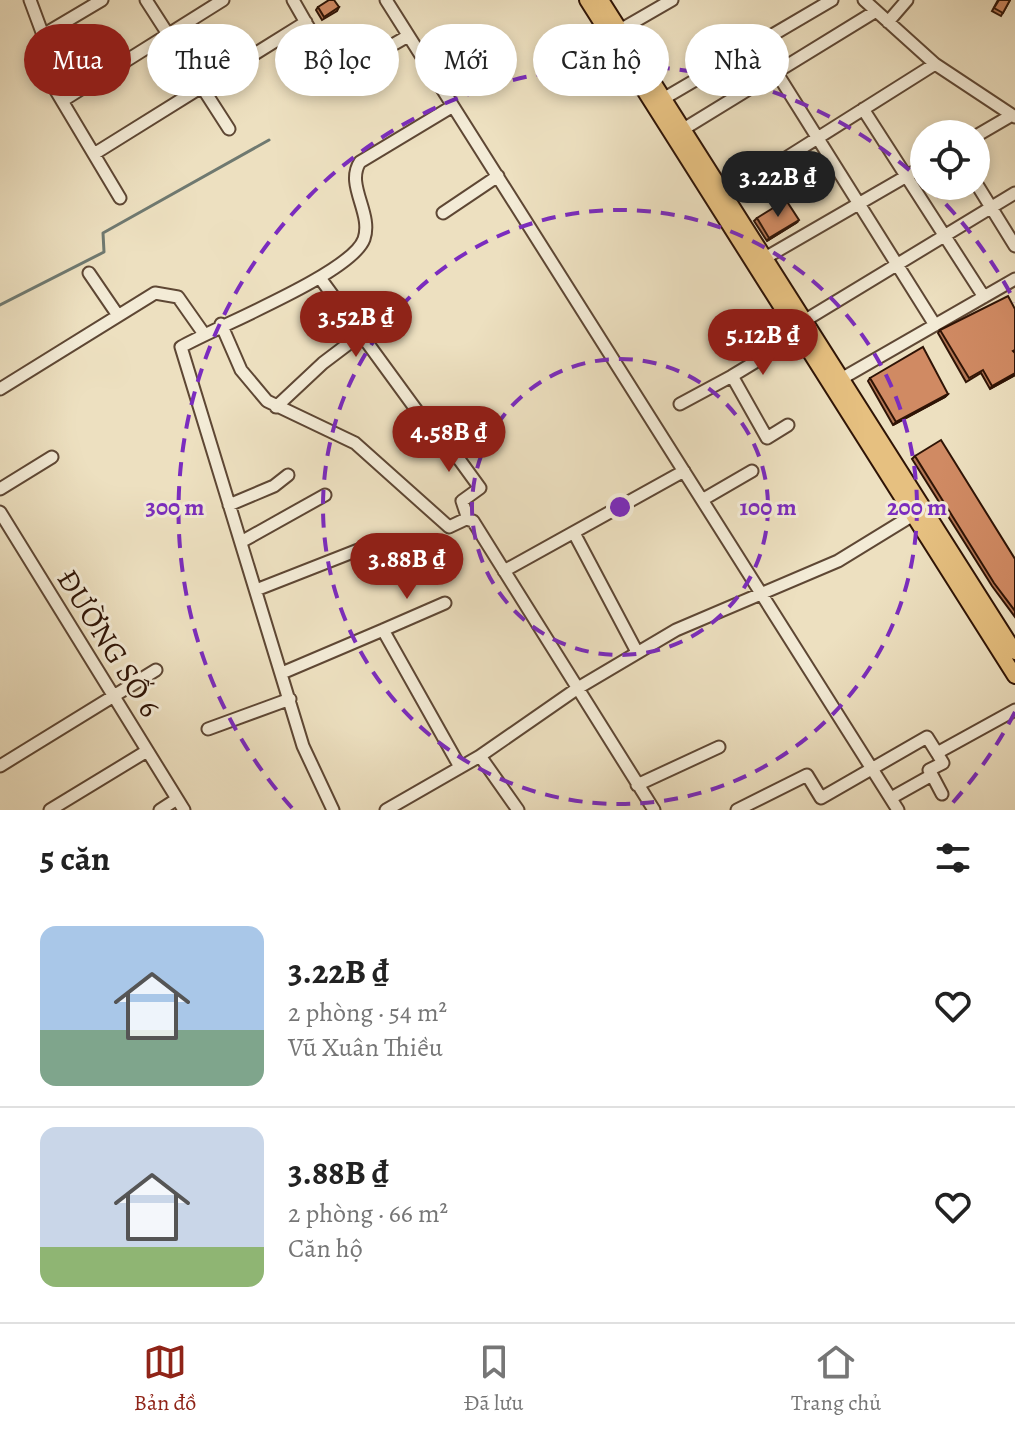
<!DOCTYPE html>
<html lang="vi">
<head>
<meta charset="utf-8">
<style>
	body { margin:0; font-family:Alegreya,serif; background:#f2f2f2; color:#222; height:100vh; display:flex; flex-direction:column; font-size:30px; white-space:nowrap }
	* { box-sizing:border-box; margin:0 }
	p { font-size:26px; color:#767676 }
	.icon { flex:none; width:44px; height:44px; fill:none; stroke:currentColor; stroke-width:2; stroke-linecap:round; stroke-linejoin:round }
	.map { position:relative; height:810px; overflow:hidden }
	.drawer { display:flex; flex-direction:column; background:#fff; flex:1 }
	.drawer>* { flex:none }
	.hud { position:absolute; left:24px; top:24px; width:968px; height:72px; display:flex; gap:16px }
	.buttons { position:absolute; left:910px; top:120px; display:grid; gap:16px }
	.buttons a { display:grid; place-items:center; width:80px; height:80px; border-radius:50%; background:#fff; box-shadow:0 4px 12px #0003; font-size:40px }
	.price { position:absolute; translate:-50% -68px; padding:0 18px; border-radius:28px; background:#8f2418; color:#fff; font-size:26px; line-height:52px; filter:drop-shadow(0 2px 4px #0008) }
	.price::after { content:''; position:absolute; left:50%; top:48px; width:24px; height:18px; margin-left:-12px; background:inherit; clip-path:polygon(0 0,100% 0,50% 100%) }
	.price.selected { background:#222; color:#fff }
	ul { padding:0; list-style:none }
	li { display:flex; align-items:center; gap:24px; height:200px; padding:0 40px }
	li+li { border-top:2px solid #e0e0e0 }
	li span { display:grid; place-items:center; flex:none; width:224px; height:160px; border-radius:16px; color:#555 }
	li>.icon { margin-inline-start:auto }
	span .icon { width:96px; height:96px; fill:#fffc; stroke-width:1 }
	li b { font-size:34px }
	h2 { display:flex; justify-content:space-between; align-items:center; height:96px; padding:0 40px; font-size:34px }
	.tag { padding:0 28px; border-radius:36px; background:#fff; box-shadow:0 4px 12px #0003; font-size:28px; line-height:72px }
	.tag.selected { background:#8f2418; color:#fff }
	.tab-bar { display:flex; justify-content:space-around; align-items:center; height:112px; border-top:2px solid #e0e0e0; background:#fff; font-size:22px; color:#767676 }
	.tab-bar a { display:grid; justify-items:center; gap:4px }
	.tab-bar .selected { color:#8f2418 }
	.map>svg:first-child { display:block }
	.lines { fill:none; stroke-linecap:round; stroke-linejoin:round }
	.stream { stroke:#6f7970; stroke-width:3 }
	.minor-casing { stroke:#5e4734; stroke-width:15 }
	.major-casing { stroke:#2f1406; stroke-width:18 }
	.minor { stroke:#f3ebd6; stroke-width:11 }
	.major { stroke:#e6c080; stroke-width:14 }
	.wall { fill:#b37755; stroke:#2f1406; stroke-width:2 }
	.shaded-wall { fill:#926145; stroke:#2f1406; stroke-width:2 }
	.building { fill:#d08a63; stroke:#2f1406; stroke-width:2 }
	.ring { fill:none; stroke:#7b2cbf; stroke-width:4; stroke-dasharray:14 10 }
	.labels { text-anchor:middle; stroke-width:6; stroke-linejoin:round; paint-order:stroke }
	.street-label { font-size:30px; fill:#2f1406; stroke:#f3ebd6 }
	.centre { fill:#7b2cbf; stroke:#f3ebd6; stroke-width:4 }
	.ring-label { font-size:24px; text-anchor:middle; font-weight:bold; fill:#7b2cbf; stroke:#f3ebd6; stroke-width:6; stroke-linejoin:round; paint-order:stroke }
</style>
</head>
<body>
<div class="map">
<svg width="1015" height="810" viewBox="0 0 1015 810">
	<rect width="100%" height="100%" fill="#ede0c0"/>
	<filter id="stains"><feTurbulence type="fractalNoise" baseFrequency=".0025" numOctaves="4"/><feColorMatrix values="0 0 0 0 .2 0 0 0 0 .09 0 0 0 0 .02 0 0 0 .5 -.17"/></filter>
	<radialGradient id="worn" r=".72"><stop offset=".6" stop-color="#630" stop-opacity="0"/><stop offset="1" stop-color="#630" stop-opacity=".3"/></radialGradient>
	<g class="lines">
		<path class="stream" d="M0,305L104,252L103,233L269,140"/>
		<defs>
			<path id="minor" d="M30,0L43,35
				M102,0L43,35L34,54L120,198
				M146,0L229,129
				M293,0L337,77L408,36
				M386,0L898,810
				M864,0L935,64L1015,117
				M888,22L907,0
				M620,30L672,0
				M758,43L935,325
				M663,99L832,0
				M62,101L223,0
				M863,109L984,297
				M682,130L876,11
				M976,136L1012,115
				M94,154L306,22
				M976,183L1015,246
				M724,197L935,64
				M443,213L498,176
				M765,258L924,166
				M89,273L117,314
				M320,278L423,419
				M804,321L1015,193
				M221,324L241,370L267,401L355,443L449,527L466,519L473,521L654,810
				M841,379L1015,279
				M0,389L155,293L178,297L204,334
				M680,404L732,376
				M276,407L323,363L360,335
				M788,425L767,438L732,376L798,336
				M445,440L480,488L462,501L468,519
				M0,489L52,457
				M702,500L752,471
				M229,505L274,486L288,475
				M0,512L184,810
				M574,533L637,652
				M241,542L325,495
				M504,571L684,471
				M256,590L381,541
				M383,630L445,603
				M282,673L383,630L460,767
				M208,729L290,699
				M480,756L518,810
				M0,766L156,670
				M932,775L942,794
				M637,785L719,747
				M891,798L932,775L929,770L943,763L937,753L1015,710
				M50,810L147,751
				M160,810L177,799
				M333,810L303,746L181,347C218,326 352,273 364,239C373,213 345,185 360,162L453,106
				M386,810L480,756L578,688L676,630L838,561L913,515
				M737,810L807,775L821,798L927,737L937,753"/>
			<path id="major" d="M587,0L1015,676
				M601,0L1015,652"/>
		</defs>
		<use href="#minor" class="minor-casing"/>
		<use href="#major" class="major-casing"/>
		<use href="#minor" class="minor"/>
		<use href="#major" class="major"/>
	</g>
	<path class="wall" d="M998,0H1010L1001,16L992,11Z
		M318,7H339L337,11L322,20L316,10Z
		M757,218L796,223L767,241L754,221Z
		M1015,309V375L990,389L981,373L966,382L938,333L940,330Z
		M870,378L948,394L945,397L893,425L868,381Z
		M915,456L1015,559V617L992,586L912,459Z"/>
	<path class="shaded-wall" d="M799,220L796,223L767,241L769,238Z
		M1015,373V375L990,389L992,386Z
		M948,394L945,397L893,425L896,422Z"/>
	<path class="building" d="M329,0H334L339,7L324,17L318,7Z
		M999,0H1010L1003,13L994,8Z
		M786,200L799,220L769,238L757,218Z
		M1008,296L1015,309V350L1013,351L1015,353V373L992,386L983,370L969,378L940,330Z
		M923,347L948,394L896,422L870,378Z
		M941,440L1015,559V611L994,583L915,456Z"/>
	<g class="ring">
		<circle cx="620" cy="507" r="148"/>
		<circle cx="620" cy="507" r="297"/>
		<path d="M1015 712A445 445 0 0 1 948 808M292 808A445 445 0 0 1 923 182M929 187A445 445 0 0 1 1015 302"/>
	</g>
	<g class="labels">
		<g class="street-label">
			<text transform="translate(109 643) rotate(58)" y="10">ĐƯỜNG SỐ 6</text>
		</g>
	</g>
	<circle cx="620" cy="507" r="12" class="centre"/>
	<g class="ring-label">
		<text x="768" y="515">100 m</text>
		<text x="917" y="515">200 m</text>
		<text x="175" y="515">300 m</text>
	</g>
	<rect width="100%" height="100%" filter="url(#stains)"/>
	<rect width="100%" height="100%" fill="url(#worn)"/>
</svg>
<div class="buttons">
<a><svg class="icon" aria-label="locate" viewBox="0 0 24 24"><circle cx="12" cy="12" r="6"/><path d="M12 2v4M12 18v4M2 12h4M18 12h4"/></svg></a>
</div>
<b class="price selected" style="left:778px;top:219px">3.22B ₫</b>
<b class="price" style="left:356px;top:359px">3.52B ₫</b>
<b class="price" style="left:763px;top:377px">5.12B ₫</b>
<b class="price" style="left:449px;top:474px">4.58B ₫</b>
<b class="price" style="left:407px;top:601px">3.88B ₫</b>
<div class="hud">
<a class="tag selected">Mua</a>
<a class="tag">Thuê</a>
<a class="tag">Bộ lọc</a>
<a class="tag">Mới</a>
<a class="tag">Căn hộ</a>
<a class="tag">Nhà</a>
</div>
</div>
<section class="drawer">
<h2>5 căn<svg class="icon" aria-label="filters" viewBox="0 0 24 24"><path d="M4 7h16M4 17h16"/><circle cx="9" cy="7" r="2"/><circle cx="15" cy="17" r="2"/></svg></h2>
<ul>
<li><span style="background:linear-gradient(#a9c7e8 65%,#7fa58c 0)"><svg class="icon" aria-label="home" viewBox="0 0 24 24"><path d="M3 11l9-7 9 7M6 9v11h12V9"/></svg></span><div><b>3.22B ₫</b><p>2 phòng · 54 m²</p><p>Vũ Xuân Thiều</p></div><svg class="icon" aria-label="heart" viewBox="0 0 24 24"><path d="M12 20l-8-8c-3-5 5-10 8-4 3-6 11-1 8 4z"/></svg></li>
<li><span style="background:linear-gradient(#c9d6e8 75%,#8fb573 0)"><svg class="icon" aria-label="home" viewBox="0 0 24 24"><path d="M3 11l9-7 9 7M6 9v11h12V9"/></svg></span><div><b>3.88B ₫</b><p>2 phòng · 66 m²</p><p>Căn hộ</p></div><svg class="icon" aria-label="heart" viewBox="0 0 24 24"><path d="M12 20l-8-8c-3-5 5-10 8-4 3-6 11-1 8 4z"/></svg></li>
</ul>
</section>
<nav class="tab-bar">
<a class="selected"><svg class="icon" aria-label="map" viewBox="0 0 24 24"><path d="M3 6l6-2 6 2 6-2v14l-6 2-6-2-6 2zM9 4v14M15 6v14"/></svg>Bản đồ</a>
<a><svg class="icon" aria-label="saved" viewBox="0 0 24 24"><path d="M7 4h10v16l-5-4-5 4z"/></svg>Đã lưu</a>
<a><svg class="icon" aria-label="home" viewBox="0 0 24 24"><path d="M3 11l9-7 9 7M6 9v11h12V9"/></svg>Trang chủ</a>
</nav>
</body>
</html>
